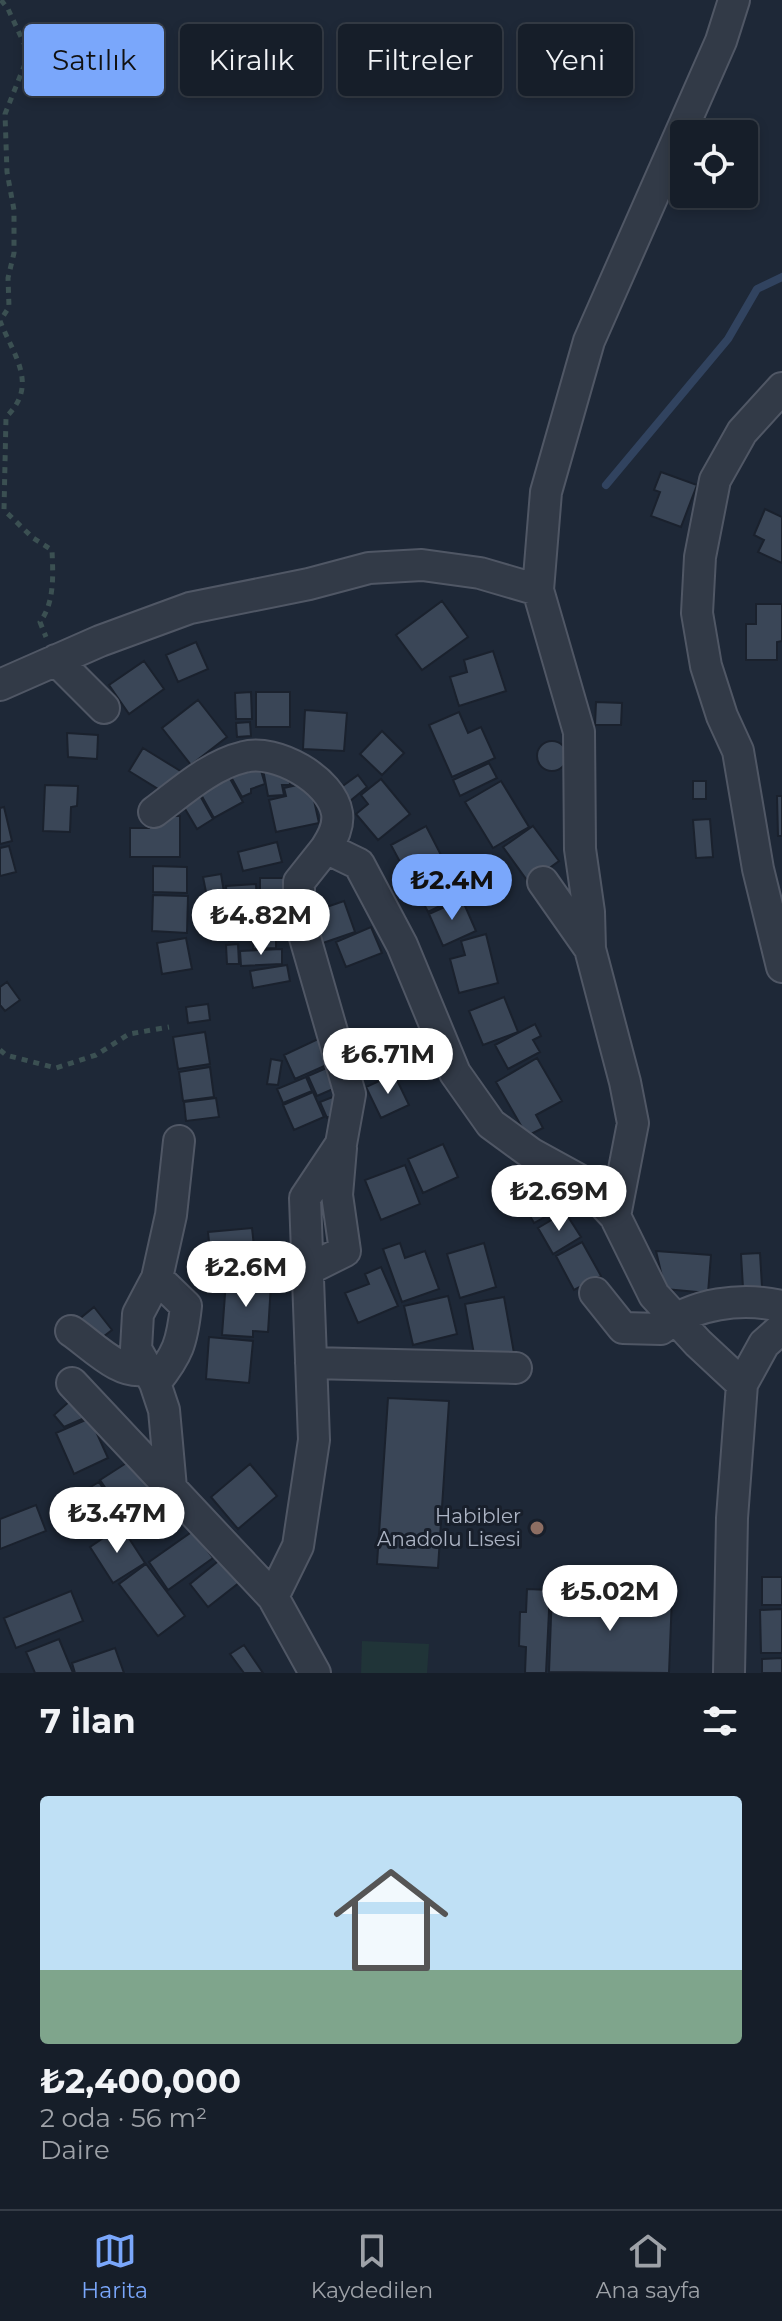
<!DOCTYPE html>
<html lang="tr">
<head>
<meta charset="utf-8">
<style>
	body { margin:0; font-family:Montserrat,sans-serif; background:#1f2731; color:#f1f3f6; height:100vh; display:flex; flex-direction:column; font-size:30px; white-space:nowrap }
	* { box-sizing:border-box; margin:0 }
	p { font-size:26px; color:#9ea2a8 }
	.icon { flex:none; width:44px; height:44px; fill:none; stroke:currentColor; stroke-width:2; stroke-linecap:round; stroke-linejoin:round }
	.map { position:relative; height:1673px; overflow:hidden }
	.sheet { display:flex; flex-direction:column; background:#161e29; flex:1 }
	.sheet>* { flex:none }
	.hud { position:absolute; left:24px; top:24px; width:734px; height:72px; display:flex; gap:16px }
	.buttons { position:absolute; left:670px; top:120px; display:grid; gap:16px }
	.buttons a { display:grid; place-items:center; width:88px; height:88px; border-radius:8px; background:#161e29; box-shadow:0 4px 12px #0003,0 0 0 2px #353c46; font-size:40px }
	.price { position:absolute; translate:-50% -68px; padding:0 18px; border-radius:28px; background:#fff; color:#222; font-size:26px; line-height:52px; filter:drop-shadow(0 2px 4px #0008) }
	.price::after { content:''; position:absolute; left:50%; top:48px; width:24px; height:18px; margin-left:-12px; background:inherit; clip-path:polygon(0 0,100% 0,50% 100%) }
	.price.active { background:#7aa7fb; color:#111 }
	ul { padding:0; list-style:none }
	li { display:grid; align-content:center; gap:16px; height:424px; padding:0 40px }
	li span { display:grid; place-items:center; height:248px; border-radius:8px; color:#555 }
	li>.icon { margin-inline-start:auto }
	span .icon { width:144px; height:144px; fill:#fffc; stroke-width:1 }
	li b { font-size:34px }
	h2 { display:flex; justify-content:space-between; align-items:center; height:96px; padding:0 40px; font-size:34px }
	.chip { padding:0 28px; border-radius:8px; background:#161e29; box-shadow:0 4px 12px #0003,0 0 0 2px #353c46; font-size:28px; line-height:72px }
	.chip.active { background:#7aa7fb; color:#111 }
	.tab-bar { display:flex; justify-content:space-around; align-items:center; height:112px; border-top:2px solid #353c46; background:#161e29; font-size:22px; color:#9ea2a8 }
	.tab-bar a { display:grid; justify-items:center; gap:4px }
	.tab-bar .active { color:#7aa7fb }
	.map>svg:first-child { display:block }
	.pitch { fill:#203438 }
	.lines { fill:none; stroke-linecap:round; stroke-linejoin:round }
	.stream { stroke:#31435f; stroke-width:8 }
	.building { fill:#3a4657; stroke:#1a212d; stroke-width:2 }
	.minor-casing { stroke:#505765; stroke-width:34 }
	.path { stroke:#3b5052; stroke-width:5; stroke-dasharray:6 6; stroke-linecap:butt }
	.minor { stroke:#323a47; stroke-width:30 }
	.education-dot { fill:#8d6e63; stroke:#181f2b; stroke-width:3 }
	.labels { text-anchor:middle; stroke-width:6; stroke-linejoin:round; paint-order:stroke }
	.poi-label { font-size:20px; fill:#acb4c4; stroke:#181f2b; text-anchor:end }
</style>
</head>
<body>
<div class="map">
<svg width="782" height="1673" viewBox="0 0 782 1673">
	<rect width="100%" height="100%" fill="#1e2837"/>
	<path class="pitch" d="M362,1641L429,1644L427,1673H361Z"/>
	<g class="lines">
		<path class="stream" d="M606,485L728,339L757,289L782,277"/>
	</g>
	<path class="building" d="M661,472L697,485L681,527L651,516L660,492L654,490Z
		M765,509L782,517V563L758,552L764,540L754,535Z
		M442,601L468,637L422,670L396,635Z
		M756,604H782V641L777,642V660H746V624H756Z
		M196,642L208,669L178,682L166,655Z
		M493,651L506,691L459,706L450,677L467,672L464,660Z
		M144,661L164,689L129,714L109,685Z
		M251,692L252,719H236L235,693Z
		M256,692H290V727H256Z
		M198,700L227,737L191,765L162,728Z
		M596,702L622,703L621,725H595Z
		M305,710L347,713L344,751L303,749Z
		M459,712L468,733L481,727L495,758L452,777L429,725Z
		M250,722L251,736L237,737L236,723Z
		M382,731L404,753L382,775L360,754Z
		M67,733L98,735L97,759L68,757Z
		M537 756a15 15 0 1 1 30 0a15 15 0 1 1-30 0Z
		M143,748L182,772L168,795L129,771Z
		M489,763L497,778L460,796L453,780Z
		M259,764L265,784L251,789V793L242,797L230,775Z
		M262,764L289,769L290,785H282L284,795L268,796Z
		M228,775L243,802L214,818L199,791Z
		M358,775L367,787L350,801L340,788Z
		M381,779L410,814L378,840L356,814L368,804L361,795Z
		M501,781L529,827L493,848L465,802Z
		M693,781H706V799H693Z
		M310,782L319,823L276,832L269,800L286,796L284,788Z
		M45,785L78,786L77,806L71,807L70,832L43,831Z
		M198,792L213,819L197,829L181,802Z
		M777,796H782V836H778Z
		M4,807L12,841L0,844V808Z
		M149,816H180V857H130V828H149Z
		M710,819L713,857L696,858L693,820Z
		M426,826L442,857L407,875L391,845Z
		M533,826L559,861L529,883L503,847Z
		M277,842L282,862L243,871L238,852Z
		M9,846L16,872L0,876V848Z
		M153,866L187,867V893L153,892Z
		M447,871L460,896L428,912L415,887Z
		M221,874L225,898L208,902L203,877Z
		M260,878H288L289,900L260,901Z
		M256,884L257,904H269L270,913L291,912L293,936L229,941L226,886Z
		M153,895L188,896L187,933L152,931Z
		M462,899L476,931L443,946L429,914Z
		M344,901L355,932L320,944L309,913Z
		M371,927L382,953L346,967L336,942Z
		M486,934L498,983L459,993L450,959L465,955L461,941Z
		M186,938L192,969L162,974L157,943Z
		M254,939L276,940V948L253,949Z
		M238,944L239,964H227L226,945Z
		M282,949V964L241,966L240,951Z
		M287,965L290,981L253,988L250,971Z
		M7,982L20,1000L5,1011L0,1005V987Z
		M504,997L518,1032L483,1045L469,1011Z
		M208,1004L210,1020L188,1023L186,1007Z
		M535,1024L541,1036L533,1040L540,1052L508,1069L495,1045Z
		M205,1032L210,1064L178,1069L173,1037Z
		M318,1039L329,1064L295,1079L284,1055Z
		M537,1058L562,1101L536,1115L543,1128L527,1136L496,1082Z
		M271,1059L282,1061L278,1085L267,1084Z
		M331,1066L340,1086L317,1096L308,1076Z
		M210,1067L214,1097L183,1101L179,1072Z
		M394,1074L409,1105L381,1118L366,1087Z
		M306,1077L312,1091L283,1103L277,1089Z
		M313,1092L324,1117L294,1130L283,1105Z
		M335,1096L342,1111L327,1118L320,1102Z
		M216,1098L219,1117L186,1121L184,1102Z
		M443,1144L458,1177L423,1193L408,1159Z
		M405,1165L420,1204L381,1220L365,1180Z
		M548,1188L559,1209L534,1223L522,1202Z
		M565,1212L581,1237L553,1254L538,1228Z
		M252,1228L256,1265L212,1270L208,1232Z
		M582,1242L601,1276L574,1290L556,1256Z
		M400,1243L405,1258L425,1251L439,1289L402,1302L383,1249Z
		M484,1243L496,1287L460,1298L447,1254Z
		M656,1251L711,1255L708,1293L665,1289Z
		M760,1253L762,1287L743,1288L741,1254Z
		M381,1267L398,1306L358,1323L345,1293L369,1284L365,1274Z
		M226,1281L271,1284L268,1332L253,1331V1337L222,1335Z
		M448,1296L457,1334L413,1345L404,1306Z
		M504,1297L514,1353L475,1360L465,1304Z
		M94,1307L112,1330L95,1343L77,1321Z
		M209,1337L253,1341L249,1383L206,1379Z
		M79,1393L96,1413L64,1427L54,1415Z
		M388,1398L449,1401L438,1568L377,1564Z
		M90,1418L108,1458L74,1474L56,1433Z
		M131,1460L152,1491L132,1504L123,1497L115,1502L100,1480Z
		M250,1464L277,1496L238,1529L211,1497Z
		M99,1482L116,1509L84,1529L67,1501Z
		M36,1505L46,1531L0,1549V1519Z
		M121,1526L145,1563L113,1583L90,1547Z
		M193,1531L213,1558L168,1590L149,1562Z
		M222,1558L240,1582L208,1607L190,1584Z
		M146,1564L185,1616L158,1636L119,1584Z
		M762,1577H782V1605H762Z
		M527,1589L550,1590L546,1673H525L526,1647L519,1646L520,1612H526Z
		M552,1590L672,1596L669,1673L549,1672Z
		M71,1591L83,1621L16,1648L4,1618Z
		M782,1609V1653H761L760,1610Z
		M59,1639L73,1673H35L26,1652Z
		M244,1645L263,1673H244L230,1654Z
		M115,1648L124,1673H75L72,1663Z
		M782,1658V1673H762V1659Z"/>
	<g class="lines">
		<defs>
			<path id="minor" d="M782,388L742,432L715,480L700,557L697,613L706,666L722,716L738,751L758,869L782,967
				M56,660L104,708
				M0,685L100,641L190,608L309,584L369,568L422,565L480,573L538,590
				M154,812C181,792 210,765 244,757C275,748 332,780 337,813C339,826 333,837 326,848
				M543,882L590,949
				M615,1216L633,1123L625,1082L590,949L589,912L580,849L579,732L538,590L546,492L589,341L721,41L734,0
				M307,1270L345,1251L337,1195L341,1148
				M595,1293L623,1328L661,1329C694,1303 741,1297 782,1306
				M71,1331C92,1345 121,1377 147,1369
				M311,1363L516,1368
				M72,1383L273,1597L315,1673
				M155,1383C178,1354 182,1343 186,1306L157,1278
				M742,1384L764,1344L782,1328
				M171,1488L164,1410L155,1383L136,1349L138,1314L157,1278L171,1215L179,1141
				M273,1597L298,1546L314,1440L305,1198L341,1144L350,1094L299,917V882L326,848L359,864L402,945L455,1073L491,1124L532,1154L583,1182L615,1216L654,1295L698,1343L742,1384L732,1518L729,1673"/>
		</defs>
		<use href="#minor" class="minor-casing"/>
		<path class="path" d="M1,0L8,9L29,54L5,114L7,172L14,210V253L8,278L9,307L0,321C14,356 39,385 6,417L4,510L33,538L52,550C53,574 55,602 40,622L46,637
			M0,1050L6,1055L56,1068L96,1055L129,1034L169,1027"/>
		<use href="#minor" class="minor"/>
	</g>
	<circle class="education-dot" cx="537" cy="1528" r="8"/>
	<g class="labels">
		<g class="poi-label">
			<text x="521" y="1523">Habibler<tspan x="521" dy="23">Anadolu Lisesi</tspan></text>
		</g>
	</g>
</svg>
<div class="buttons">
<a><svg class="icon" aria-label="locate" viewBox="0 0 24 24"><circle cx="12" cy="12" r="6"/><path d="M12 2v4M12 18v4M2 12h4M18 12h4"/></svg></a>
</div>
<b class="price active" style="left:452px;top:922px">₺2.4M</b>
<b class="price" style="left:261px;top:957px">₺4.82M</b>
<b class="price" style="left:388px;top:1096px">₺6.71M</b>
<b class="price" style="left:559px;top:1233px">₺2.69M</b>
<b class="price" style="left:246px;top:1309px">₺2.6M</b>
<b class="price" style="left:117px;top:1555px">₺3.47M</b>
<b class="price" style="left:610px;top:1633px">₺5.02M</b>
<div class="hud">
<a class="chip active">Satılık</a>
<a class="chip">Kiralık</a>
<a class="chip">Filtreler</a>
<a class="chip">Yeni</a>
</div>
</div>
<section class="sheet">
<h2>7 ilan<svg class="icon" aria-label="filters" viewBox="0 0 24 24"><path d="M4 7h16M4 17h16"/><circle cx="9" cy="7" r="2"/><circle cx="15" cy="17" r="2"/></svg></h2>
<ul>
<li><span style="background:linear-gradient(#bfe0f5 70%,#7fa58c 0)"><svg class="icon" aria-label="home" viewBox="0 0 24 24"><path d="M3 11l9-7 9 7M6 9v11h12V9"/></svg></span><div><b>₺2,400,000</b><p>2 oda · 56 m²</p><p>Daire</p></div></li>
</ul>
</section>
<nav class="tab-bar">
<a class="active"><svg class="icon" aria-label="map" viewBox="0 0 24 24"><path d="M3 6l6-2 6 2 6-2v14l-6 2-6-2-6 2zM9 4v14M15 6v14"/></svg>Harita</a>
<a><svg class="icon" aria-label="saved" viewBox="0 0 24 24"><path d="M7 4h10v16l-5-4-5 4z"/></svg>Kaydedilen</a>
<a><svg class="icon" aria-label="home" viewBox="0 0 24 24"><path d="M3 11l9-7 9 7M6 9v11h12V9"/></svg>Ana sayfa</a>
</nav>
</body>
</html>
